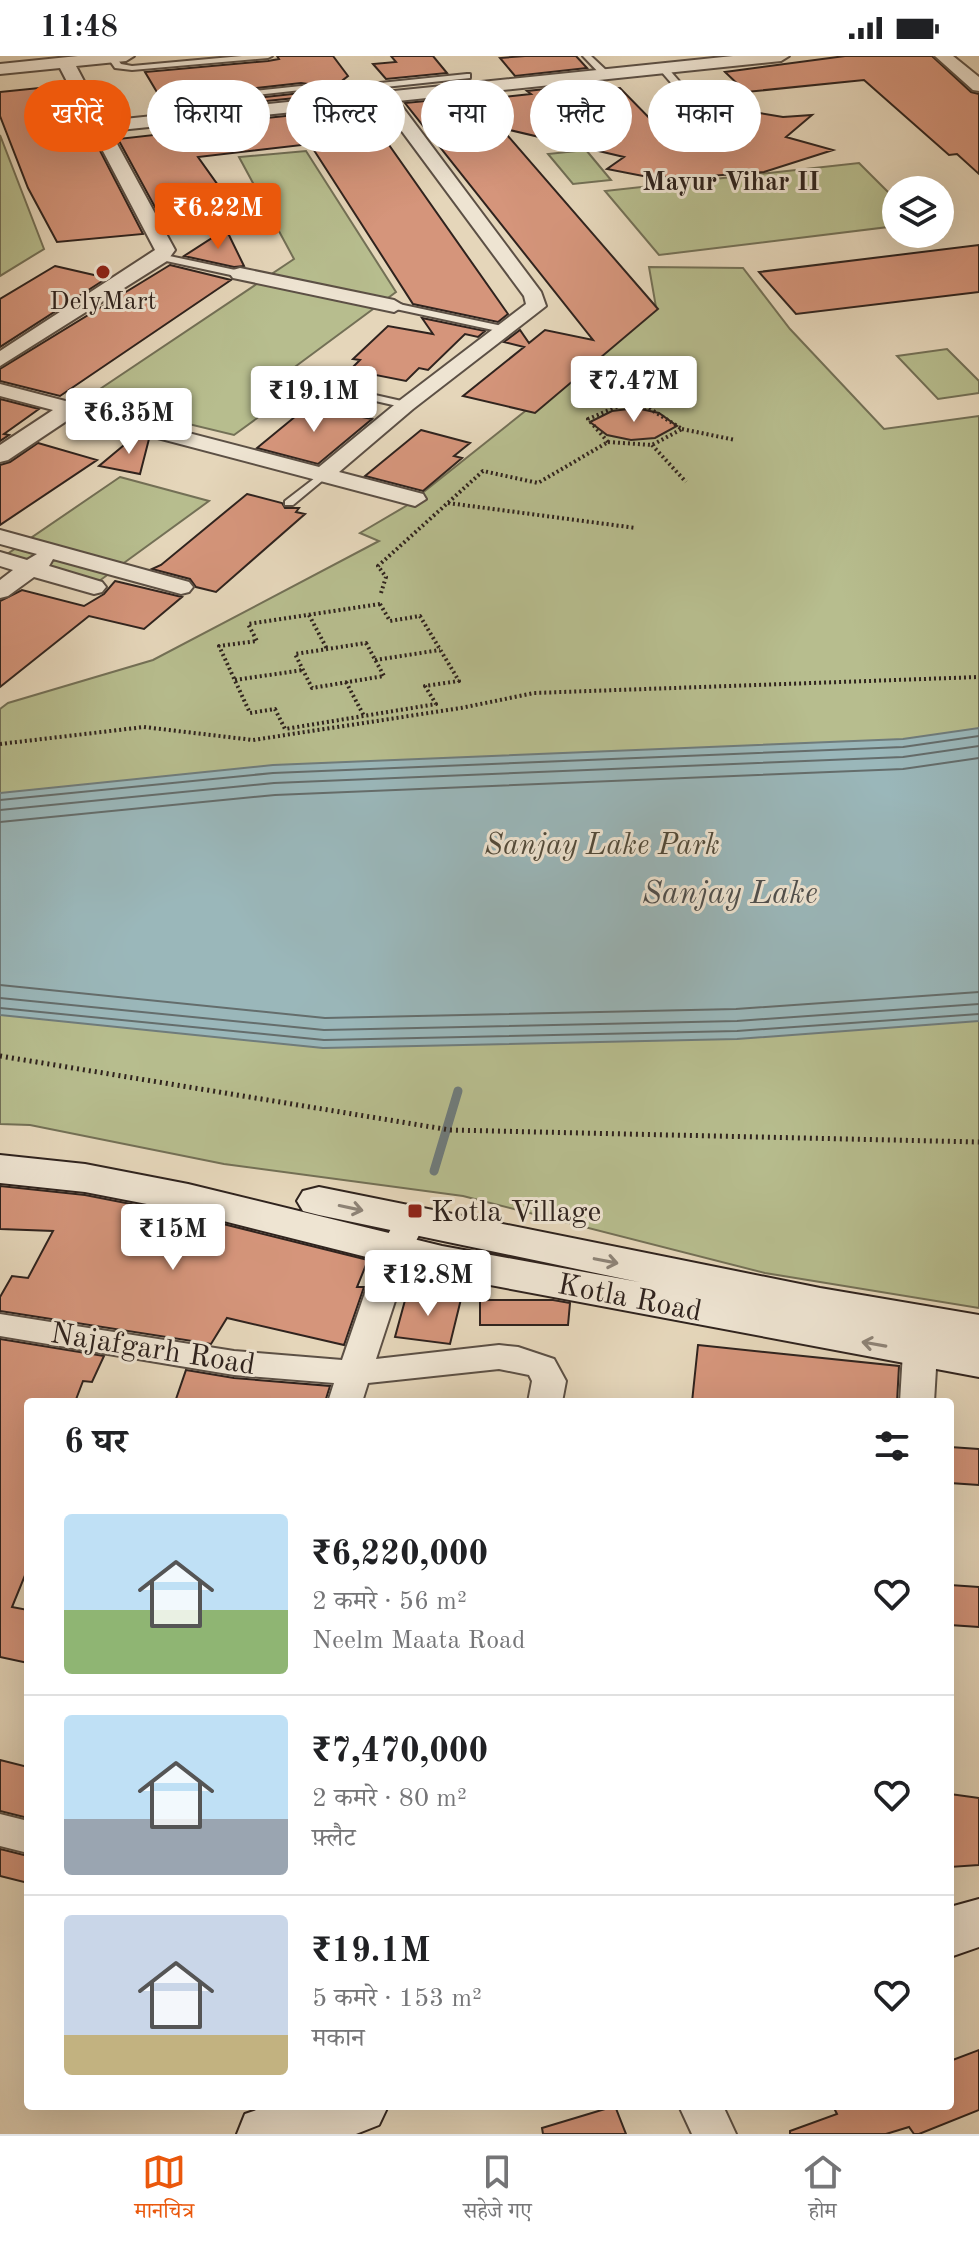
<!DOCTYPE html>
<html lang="hi">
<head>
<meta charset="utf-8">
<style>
	body { margin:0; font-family:"Old Standard TT","Noto Serif Devanagari",serif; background:#f2f2f2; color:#202124; height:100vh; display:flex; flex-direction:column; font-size:30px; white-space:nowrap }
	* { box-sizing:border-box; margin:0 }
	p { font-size:26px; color:#757577 }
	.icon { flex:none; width:44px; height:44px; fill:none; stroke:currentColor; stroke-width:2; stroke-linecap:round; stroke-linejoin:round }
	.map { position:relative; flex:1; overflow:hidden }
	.side { position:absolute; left:24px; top:1342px; width:930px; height:712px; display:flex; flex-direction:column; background:#fff; border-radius:8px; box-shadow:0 8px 32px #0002 }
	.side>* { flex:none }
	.guide { position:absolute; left:24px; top:24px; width:932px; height:72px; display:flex; gap:16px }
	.buttons { position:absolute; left:882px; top:120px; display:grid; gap:16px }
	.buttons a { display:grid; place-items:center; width:72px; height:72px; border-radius:50%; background:#fff; box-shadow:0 8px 32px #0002; font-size:40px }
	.price { position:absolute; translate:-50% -68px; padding:0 18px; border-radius:8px; background:#fff; color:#222; font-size:26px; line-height:52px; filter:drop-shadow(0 2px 4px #0008) }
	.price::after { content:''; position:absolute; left:50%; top:48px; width:24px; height:18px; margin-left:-12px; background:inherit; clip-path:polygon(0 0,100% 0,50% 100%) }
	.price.on { background:#ea580c; color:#fff }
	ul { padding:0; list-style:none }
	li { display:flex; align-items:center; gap:24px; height:200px; padding:0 40px }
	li+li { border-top:2px solid #e0e0e0 }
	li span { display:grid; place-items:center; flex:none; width:224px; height:160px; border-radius:8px; color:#555 }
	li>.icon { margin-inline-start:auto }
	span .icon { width:96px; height:96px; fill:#fffc; stroke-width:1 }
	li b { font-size:34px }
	h2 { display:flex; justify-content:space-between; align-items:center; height:96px; padding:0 40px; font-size:34px }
	.chip { padding:0 28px; border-radius:36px; background:#fff; box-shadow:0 8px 32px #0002; font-size:28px; line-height:72px }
	.chip.on { background:#ea580c; color:#fff }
	.status { display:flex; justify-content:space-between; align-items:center; height:56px; padding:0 40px; background:#fff; direction:ltr }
	.status svg { height:22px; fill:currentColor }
	.tab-bar { display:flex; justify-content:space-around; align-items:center; height:112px; border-top:2px solid #e0e0e0; background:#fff; font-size:22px; color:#757577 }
	.tab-bar a { display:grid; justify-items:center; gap:4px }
	.tab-bar .on { color:#ea580c }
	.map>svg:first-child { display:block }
	.green { fill:#b7bd8e; stroke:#737056; stroke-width:2 }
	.water { fill:#9ab7ba; stroke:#6f7c7c; stroke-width:2 }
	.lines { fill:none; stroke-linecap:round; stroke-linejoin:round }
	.shore { stroke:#646d6c; stroke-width:2 }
	.stream { stroke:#6f7c7c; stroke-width:9 }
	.building { fill:#d5957b; stroke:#2f231e; stroke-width:2 }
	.lane-casing { stroke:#5c5045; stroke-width:4 }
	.street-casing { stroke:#5c5045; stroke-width:4 }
	.secondary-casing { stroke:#2f231e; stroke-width:4 }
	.path-far2 { stroke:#2f231e; stroke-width:3; stroke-dasharray:1 2; stroke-linecap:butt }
	.path-far1 { stroke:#2f231e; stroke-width:4; stroke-dasharray:2 3; stroke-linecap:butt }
	.path { stroke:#2f231e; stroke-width:5; stroke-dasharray:2 4; stroke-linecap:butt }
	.lane { fill:#eee4d2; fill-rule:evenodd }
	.street { fill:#eee4d2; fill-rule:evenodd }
	.secondary { fill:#eee4d2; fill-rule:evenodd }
	.oneway { stroke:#8e8478 }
	.poi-dot { fill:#8f2418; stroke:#eee4d2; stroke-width:3 }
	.labels { text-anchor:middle; stroke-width:6; stroke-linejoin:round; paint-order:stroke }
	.far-neighbourhood-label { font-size:26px; font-weight:bold; fill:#2f231e; stroke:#eee4d2 }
	.far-poi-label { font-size:26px; fill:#2f231e; stroke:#eee4d2 }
	.park-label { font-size:30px; font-style:italic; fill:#514a3a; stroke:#eee4d2 }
	.poi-label { font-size:30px; fill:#2f231e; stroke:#eee4d2; text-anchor:start }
	.street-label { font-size:30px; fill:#2f231e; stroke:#eee4d2 }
	.water-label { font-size:32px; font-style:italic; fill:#4f4f4d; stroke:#eee4d2 }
</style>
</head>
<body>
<div class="status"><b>11:48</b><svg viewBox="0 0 49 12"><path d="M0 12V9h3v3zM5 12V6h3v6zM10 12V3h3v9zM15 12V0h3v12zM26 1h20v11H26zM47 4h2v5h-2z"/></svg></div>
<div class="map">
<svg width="979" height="2078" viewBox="0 0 979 2078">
	<rect width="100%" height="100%" fill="#e5d6ba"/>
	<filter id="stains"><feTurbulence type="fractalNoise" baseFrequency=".0025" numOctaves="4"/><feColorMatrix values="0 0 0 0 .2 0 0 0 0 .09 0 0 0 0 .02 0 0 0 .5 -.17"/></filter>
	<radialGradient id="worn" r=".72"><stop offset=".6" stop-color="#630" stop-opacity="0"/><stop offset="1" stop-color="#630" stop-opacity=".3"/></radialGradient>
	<path class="green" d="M0,79L44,193L0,220Z
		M586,94L611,124L573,128L548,98Z
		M306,95L396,236L288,316L312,322L234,379L85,343L294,203L239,101Z
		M859,107L896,144V170L659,199L605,135Z
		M649,211L743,212L790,273L884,373L979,360V1252L765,1217L463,1140L224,1108L30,1069L0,1068V653L8,647L153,604L379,485L360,477L406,450L656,251Z
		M947,293L979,325V337L938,343L897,300Z
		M120,421L209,445L95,528L3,501Z"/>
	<path class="water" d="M979,672V965L737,983L323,992L0,959V737L273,709L903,683Z"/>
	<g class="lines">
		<path class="shore" d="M0,744L273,717L903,691L979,680
			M0,754L274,727L903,701L979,690
			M0,766L275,739L903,713L979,702
			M0,929L325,962L736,953L979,936
			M0,942L324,974L737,965L979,948
			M0,952L324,984L737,975L979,958"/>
		<path class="stream" d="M434,1115L458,1035"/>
	</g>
	<path class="building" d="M277,0H333L348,20L343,24L352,36L330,39L323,30L301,27L161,43L145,16L268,5L279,3Z
		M391,0H433L447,17L386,23L373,8L396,6Z
		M525,0H576L587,12L515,20L500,2Z
		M845,0H932L971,36L979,38V118L957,98L949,99L864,24L746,36L725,16Z
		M601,27L607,33L620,32L660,73L756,64L747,55L783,61L812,59L786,81L833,94L764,116L667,123L662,118L643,120L607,113L624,101L501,72L658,253L535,357L463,340L524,291L504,286L520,274L529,287L545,274L593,284L405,47L466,41L469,45L531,38L527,35Z
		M49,31L80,87L95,85L143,178L57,186L28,132L0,60V36Z
		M301,37L315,40L168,55L166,52Z
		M363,52L508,258L498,266L413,248L310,88L198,101L220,132L208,133L225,157L218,158L224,170L168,175L118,83L181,76L178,71Z
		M226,173L244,210L234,211L184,200Z
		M979,189V236L796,258L759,216Z
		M170,209L231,224L60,340L0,325V313Z
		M55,210L107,222L0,291V243Z
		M422,262L485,275L478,281L465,278L428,314L419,312L406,325L350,314L360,304L353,303L388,270L433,278Z
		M0,343L39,353L4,378L9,379L0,385Z
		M308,350L372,363L318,408L257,392Z
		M636,352L659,357L677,370L655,382L631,384L607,379L590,366L612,355Z
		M421,374L470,387L454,400L462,402L423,435L365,420Z
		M136,379L149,383L140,418L99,410Z
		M38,387L97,404L0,469V409L10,406Z
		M247,438L282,447L285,452H299L296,456L305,458L216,536L196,531L190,523L152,513L161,509Z
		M115,525L182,541L144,573L89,560L0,631V545L22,534L84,550L104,538Z
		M0,1130L85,1139L187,1159L368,1204L357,1231H364L344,1289L227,1262L211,1288L0,1255V1241L12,1220L28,1222L53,1175L0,1173Z
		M407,1237L461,1243L450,1288L395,1281Z
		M480,1244H553L570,1247L568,1269H480Z
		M0,1283L104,1300L92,1326L83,1325L75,1346H28V1512L12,1551L28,1554V1607L0,1601Z
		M698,1289L899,1310L897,1346H692Z
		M186,1314L234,1322L330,1330L325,1346H175Z
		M950,1391L979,1393V1429L950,1427Z
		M950,1529L979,1531V1571L950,1569Z
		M0,1704L28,1711V1762L0,1755Z
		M950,1738L979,1742V1809L950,1811Z
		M0,1793L28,1800V1827L0,1820Z
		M979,1994V2054L919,2078H914L909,2071L886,2078H790V2075L837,2058L833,2050H950V2005Z
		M615,2050L626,2078H543L542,2072Z"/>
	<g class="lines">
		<defs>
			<path id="lane" d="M109,0H115L121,8L132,10L242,0H272L268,2L132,14L115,12L108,2Z
				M583,0H591L608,16V20H602Z
				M660,10H666L697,46V50H691L660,14Z
				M467,18H470V22L385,31L390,41L386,43H383L376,29L380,27Z
				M301,30L323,33L331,47L324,49L317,37L301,34L165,49L158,53L162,64L158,66L154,64L150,52L163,45Z
				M160,198L240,215L245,218L240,221L157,203V199Z
				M394,247L507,271L512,274L507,277L391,252V248Z
				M313,325L406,346L411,349L406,352L310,330V326Z
				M324,415L328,416V420L293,449H285V445Z"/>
			<path id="street" d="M78,0H134L126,5L76,10L105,65L733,0H789L781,5L398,45L541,236L546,250L413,353L339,416L423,438L426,443L415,450L74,360L8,404L0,406V389L53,354L0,340V328L319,411L399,345L526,248L524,240L381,47L110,75L175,194L167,205L0,310V295L155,194L93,76L87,71L89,68L60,12L0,18V8Z
				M935,0H953L979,21V35L973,34Z
				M240,212L394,244L404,250L394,256L233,222L230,218L233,214Z
				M0,474L189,526L193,531L189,536L181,538L53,503L49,510L102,526L106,531L102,536L94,538L34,521L8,540L0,542V524L13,514L0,510V496L27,504L37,498L0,488Z
				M410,1155L421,1158L426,1165L412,1193L376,1303L499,1289L518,1291L554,1303L566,1325L562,1346H528L532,1325L529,1319L499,1313L368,1327L362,1346H328L334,1327L234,1319L0,1280V1258L234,1295L342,1304L380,1193L399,1158Z
				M920,1284L932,1288L937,1296L934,1346H900L903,1296L908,1288Z
				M0,1758L28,1765V1797L0,1790Z
				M679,2050H723L736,2078H692Z"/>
			<path id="secondary" d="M0,1099L85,1108L188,1128L442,1190L639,1226L319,1159L303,1155L297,1145L303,1135L319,1131L820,1232L979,1259V1321L442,1220L188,1156L85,1136L0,1127Z
				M979,1843V1891L950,1901V1851Z
				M268,2050H388L379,2069L356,2078H237L245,2058Z"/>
		</defs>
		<use href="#lane" class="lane-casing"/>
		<use href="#street" class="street-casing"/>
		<use href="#secondary" class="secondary-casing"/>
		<path class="path-far2" d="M616,349H642"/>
		<path class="path-far1" d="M682,373L735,384
			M608,386L652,389L682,373L647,351L627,347
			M608,386L588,363L626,347
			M652,389L686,426
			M448,447L636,472
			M381,537L386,521L378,510L483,415L538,427L608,386
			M380,548L390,565L420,560L459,625L425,630L436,648L285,673L275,653L250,657L219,590L257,585L248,568Z
			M309,559L327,593
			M366,587L384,620L312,632L295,598Z
			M375,604L440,594
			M235,624L303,614
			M346,626L364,660
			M0,688L144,671L253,684L461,652L534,637L979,621"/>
		<path class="path" d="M0,1000L450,1074L979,1086"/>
		<use href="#lane" class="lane"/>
		<use href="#street" class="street"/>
		<use href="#secondary" class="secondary"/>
	</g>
	<defs><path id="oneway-shaft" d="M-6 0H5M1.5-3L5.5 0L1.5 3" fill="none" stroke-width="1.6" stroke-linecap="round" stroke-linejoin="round" transform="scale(2)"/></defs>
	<g class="oneway">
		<use href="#oneway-shaft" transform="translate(351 1152) rotate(12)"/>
		<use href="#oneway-shaft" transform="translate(606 1205) rotate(11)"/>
		<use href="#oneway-shaft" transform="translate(874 1288) rotate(-170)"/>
	</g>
	<g class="poi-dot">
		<circle cx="103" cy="216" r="8"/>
		<rect x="407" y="1147" width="16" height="16" rx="4"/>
	</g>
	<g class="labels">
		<g class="far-neighbourhood-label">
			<text x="731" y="134">Mayur Vihar II</text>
		</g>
		<g class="far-poi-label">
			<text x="103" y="253">DelyMart</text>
		</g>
		<g class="park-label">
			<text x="602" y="798">Sanjay Lake Park</text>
		</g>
		<g class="poi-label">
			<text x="431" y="1165">Kotla Village</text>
		</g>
		<g class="street-label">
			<text transform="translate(630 1241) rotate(11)" y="10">Kotla Road</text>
			<text transform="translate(153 1292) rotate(9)" y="10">Najafgarh Road</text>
		</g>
		<g class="water-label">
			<text x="730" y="847">Sanjay Lake</text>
		</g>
	</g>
	<rect width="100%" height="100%" filter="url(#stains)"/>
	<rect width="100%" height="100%" fill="url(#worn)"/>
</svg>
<div class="buttons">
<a><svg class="icon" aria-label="layers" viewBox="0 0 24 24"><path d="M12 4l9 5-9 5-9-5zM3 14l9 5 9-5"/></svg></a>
</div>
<b class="price on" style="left:218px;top:195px">₹6.22M</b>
<b class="price" style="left:634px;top:368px">₹7.47M</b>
<b class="price" style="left:314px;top:378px">₹19.1M</b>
<b class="price" style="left:129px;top:400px">₹6.35M</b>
<b class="price" style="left:173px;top:1216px">₹15M</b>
<b class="price" style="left:428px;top:1262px">₹12.8M</b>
<div class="guide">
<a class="chip on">खरीदें</a>
<a class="chip">किराया</a>
<a class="chip">फ़िल्टर</a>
<a class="chip">नया</a>
<a class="chip">फ़्लैट</a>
<a class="chip">मकान</a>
</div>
<section class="side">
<h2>6 घर<svg class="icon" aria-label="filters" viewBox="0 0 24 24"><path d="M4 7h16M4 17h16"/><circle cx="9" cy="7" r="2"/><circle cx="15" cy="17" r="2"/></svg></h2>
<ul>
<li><span style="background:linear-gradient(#bfe0f5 60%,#8fb573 0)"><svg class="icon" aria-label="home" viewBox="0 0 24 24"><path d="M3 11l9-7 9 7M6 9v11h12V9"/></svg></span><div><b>₹6,220,000</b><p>2 कमरे · 56 m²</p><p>Neelm Maata Road</p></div><svg class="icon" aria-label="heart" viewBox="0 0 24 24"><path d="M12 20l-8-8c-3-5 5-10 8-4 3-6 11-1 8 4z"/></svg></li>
<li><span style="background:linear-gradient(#bfe0f5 65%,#9aa5b1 0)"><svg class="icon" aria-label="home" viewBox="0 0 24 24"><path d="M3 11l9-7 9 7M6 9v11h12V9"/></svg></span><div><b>₹7,470,000</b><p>2 कमरे · 80 m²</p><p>फ़्लैट</p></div><svg class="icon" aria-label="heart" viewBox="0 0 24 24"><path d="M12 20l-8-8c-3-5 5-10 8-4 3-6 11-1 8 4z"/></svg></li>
<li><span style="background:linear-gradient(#c9d6e8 75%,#c2b280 0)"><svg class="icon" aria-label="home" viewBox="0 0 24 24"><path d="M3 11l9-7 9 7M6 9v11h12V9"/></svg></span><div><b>₹19.1M</b><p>5 कमरे · 153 m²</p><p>मकान</p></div><svg class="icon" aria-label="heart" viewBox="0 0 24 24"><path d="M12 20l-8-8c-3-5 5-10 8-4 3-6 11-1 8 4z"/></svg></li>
</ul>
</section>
</div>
<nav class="tab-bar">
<a class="on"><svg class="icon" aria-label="map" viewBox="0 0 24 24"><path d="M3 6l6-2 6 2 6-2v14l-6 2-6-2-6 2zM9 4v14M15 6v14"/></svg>मानचित्र</a>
<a><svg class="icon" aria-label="saved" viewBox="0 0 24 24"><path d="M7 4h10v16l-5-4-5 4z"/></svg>सहेजे गए</a>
<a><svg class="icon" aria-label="home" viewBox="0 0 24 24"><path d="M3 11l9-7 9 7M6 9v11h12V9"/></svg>होम</a>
</nav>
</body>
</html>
